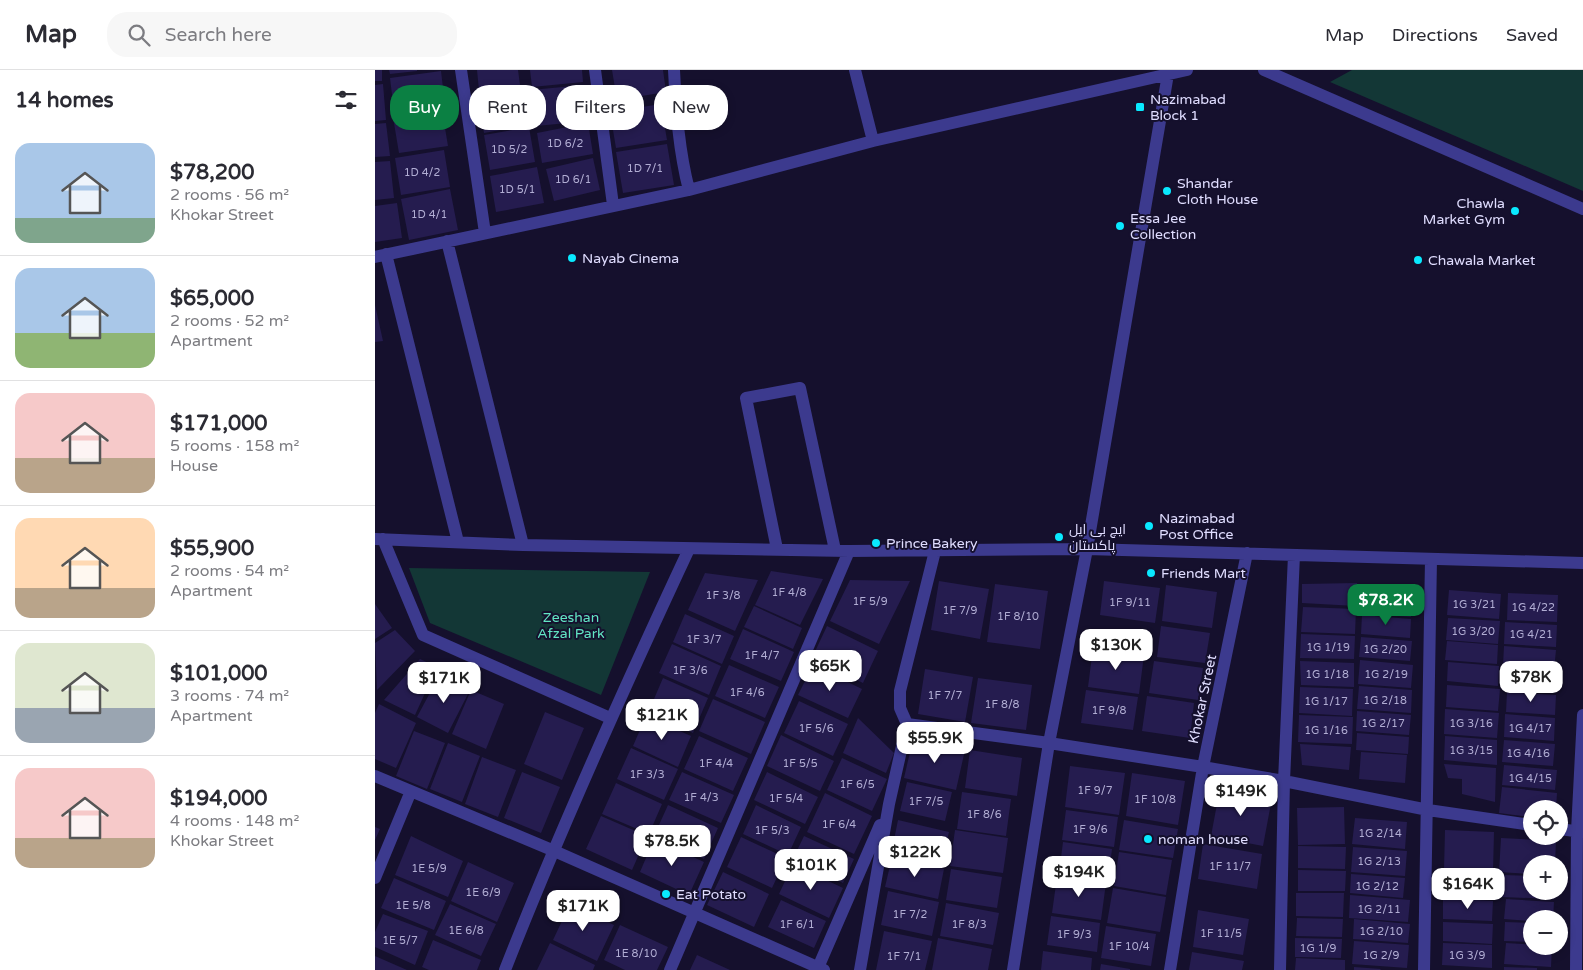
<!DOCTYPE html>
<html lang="en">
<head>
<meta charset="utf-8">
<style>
	body { margin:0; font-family:"Varela Round",Cairo,sans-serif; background:#f7f7f7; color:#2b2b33; height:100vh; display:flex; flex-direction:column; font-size:19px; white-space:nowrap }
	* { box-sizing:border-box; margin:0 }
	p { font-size:16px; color:#7c7c81 }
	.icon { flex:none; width:28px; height:28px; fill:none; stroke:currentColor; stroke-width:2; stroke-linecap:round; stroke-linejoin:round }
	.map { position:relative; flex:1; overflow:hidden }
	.panel { display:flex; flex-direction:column; background:#fff; width:375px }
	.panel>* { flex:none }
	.guide { position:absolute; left:15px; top:15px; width:475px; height:45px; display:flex; gap:10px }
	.tools { position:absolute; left:1148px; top:730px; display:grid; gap:10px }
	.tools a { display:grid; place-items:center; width:45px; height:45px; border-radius:50%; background:#fff; box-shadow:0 2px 8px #0003; font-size:25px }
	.price { position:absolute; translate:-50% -42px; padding:0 11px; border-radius:10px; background:#fff; color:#222; font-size:16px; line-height:32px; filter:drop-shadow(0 1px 2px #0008) }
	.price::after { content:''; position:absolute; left:50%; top:30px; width:15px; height:11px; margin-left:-8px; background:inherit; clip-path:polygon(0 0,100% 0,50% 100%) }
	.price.on { background:#0b8043; color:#fff }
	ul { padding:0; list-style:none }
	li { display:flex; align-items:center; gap:15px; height:125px; padding:0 15px }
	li+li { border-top:1px solid #e1e1e2 }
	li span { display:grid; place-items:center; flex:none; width:140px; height:100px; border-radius:15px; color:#555 }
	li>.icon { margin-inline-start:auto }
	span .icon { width:60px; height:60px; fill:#fffc; stroke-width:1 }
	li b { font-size:21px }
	h2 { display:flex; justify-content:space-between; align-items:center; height:60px; padding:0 15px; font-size:21px }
	.tag { padding:0 18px; border-radius:20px; background:#fff; box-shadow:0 2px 8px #0003; font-size:18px; line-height:45px }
	.tag.on { background:#0b8043; color:#fff }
	header { display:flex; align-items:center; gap:30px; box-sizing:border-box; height:70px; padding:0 25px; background:#fff; border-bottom:1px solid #e1e1e2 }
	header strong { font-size:24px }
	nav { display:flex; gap:28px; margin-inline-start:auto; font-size:18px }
	.search { width:350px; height:45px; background:#f7f7f7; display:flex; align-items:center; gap:12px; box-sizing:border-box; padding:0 18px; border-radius:20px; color:#7c7c81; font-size:19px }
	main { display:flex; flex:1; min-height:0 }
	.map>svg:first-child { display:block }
	.green { fill:#133736 }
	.building { fill:#251c4f }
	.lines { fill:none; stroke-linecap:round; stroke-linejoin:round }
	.minor { stroke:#3c3a8e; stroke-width:12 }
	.poi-dot { fill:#09e9ff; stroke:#15102d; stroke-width:2 }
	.labels { text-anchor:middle; stroke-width:4; stroke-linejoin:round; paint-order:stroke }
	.number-label { font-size:11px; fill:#b1add3 }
	.poi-label { font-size:14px; fill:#e0ddff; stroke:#15102d; text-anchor:start }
	.park-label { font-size:14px; fill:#62e6c4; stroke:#15102d }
	.street-label { font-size:14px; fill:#e0ddff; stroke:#15102d }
</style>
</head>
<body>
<header>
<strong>Map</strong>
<div class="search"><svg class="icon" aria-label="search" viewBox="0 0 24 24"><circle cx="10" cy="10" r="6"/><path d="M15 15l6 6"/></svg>Search here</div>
<nav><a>Map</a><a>Directions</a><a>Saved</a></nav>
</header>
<main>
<section class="panel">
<h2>14 homes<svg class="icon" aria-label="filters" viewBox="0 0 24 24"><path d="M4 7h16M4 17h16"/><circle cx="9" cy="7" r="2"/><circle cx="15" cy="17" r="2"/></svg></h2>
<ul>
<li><span style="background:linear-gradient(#a9c7e8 75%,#7fa58c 0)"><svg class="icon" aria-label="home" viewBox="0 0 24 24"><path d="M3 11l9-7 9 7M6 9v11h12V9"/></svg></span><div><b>$78,200</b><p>2 rooms · 56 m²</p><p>Khokar Street</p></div></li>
<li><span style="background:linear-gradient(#a9c7e8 65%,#8fb573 0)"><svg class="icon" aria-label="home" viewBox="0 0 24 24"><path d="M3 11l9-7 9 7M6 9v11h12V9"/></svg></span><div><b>$65,000</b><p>2 rooms · 52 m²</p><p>Apartment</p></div></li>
<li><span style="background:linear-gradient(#f6c9c9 65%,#b9a48a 0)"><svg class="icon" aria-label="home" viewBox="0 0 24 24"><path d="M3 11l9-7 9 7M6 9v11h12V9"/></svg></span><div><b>$171,000</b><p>5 rooms · 158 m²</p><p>House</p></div></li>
<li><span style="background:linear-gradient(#ffd9b3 70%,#b9a48a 0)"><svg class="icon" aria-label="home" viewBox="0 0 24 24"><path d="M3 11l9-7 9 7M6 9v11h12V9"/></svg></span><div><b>$55,900</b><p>2 rooms · 54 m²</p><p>Apartment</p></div></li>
<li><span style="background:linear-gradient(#dfe7d0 65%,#9aa5b1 0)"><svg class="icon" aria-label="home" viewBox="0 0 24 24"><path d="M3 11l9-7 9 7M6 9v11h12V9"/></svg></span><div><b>$101,000</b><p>3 rooms · 74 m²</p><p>Apartment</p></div></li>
<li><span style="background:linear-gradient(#f6c9c9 70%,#b9a48a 0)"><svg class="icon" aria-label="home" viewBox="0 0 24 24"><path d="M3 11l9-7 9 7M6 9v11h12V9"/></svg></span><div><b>$194,000</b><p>4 rooms · 148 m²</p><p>Khokar Street</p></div></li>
</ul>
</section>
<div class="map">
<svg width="1208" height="900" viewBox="0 0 1208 900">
	<rect width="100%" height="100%" fill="#15102d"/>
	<path class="green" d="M977,0H1208V121L955,12Z
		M34,498L275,502L226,625L55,553Z"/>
	<path class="building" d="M0,0H7V11H0Z
		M14,0H42V1L15,4Z
		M102,0H143L145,15L104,20Z
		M155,0H207L208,12L157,17Z
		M237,0H288L291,22L242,30Z
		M66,1L70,35L19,41L15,8Z
		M8,14L11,50L0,51V15Z
		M209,15L213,51L161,56L156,20Z
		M147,20L153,55L109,63L103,27Z
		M286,34L292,70L241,78L235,42Z
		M67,40L73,76L24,83L18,47Z
		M11,53L15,86L0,87V54Z
		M213,53L218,84L167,93L162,63Z
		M154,57L160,92L115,100L109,65Z
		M292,74L299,115L248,123L241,82Z
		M69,80L75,117L26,125L20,88Z
		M218,88L225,120L179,131L171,99Z
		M15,91L19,128L0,130V92Z
		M162,97L169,133L121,142L115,106Z
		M75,119L83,160L34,170L26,129Z
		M22,133L27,168L0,172V136Z
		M0,235L8,271L0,272Z
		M396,501L448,509L425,555L380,535Z
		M330,503L383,510L360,561L313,540Z
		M475,510L535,511L504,574L455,551Z
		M564,511L614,519L605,569L556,560Z
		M729,511L785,518L780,553L725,545Z
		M982,513L981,536L927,533V514Z
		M620,514L673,521L665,579L612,572Z
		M791,515L842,522L837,558L787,551Z
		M989,515L1038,519L1036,547L987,543Z
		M1074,520L1126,524L1124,549L1072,545Z
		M1133,523L1183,525L1182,552L1132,550Z
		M0,534L17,558L0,569Z
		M379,536L427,558L418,579L369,557Z
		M928,537L981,539L980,564L926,562Z
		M310,544L359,566L347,594L298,572Z
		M987,545L1036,549L1035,568L986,564Z
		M1073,548L1125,551L1123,574L1071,570Z
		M1130,552L1182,555L1181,577L1129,574Z
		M452,556L503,581L488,613L437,588Z
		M786,556L835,563L830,593L782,587Z
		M368,559L419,582L406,611L355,589Z
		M20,560L40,581L2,620L0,573Z
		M926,564L980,566L979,589L925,588Z
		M986,567L1037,571L1035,591L984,587Z
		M1072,571L1123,575L1122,594L1070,590Z
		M297,574L346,596L334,625L284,603Z
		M1129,576L1181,580L1179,600L1128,596Z
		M718,578L769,585L764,624L713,617Z
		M45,589L62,597L40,645L9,630Z
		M985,590L1038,595L1036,618L983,614Z
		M779,591L828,598L823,630L774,623Z
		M925,591L979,593V617L926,615Z
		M1073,592L1124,596L1123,616L1072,611Z
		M354,595L404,617L390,648L340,626Z
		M438,595L487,619L473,648L423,625Z
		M1133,598L1181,601L1180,621L1132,619Z
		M550,599L598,607L590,652L543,644Z
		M65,604L95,620L73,663L42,647Z
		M288,608L333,628L318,663L273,643Z
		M603,608L657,615L651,660L596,653Z
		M1072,615L1125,619L1123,641L1071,637Z
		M984,616L1037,620L1036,643L982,639Z
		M925,617L978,619L977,646L924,643Z
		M96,620L129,634L111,679L77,664Z
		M711,620L763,627L758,660L706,653Z
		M1132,622L1181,625L1180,645L1131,642Z
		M772,626L819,633L815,668L767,661Z
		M338,629L390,652L376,684L324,661Z
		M424,631L473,654L458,686L409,663Z
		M4,634L41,653L21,698L0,689V643Z
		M1070,639L1124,643L1122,668L1069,664Z
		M982,641L1036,645L1034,665L981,661Z
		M170,642L209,658L187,710L149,694Z
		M1130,644L1180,648L1179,671L1129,667Z
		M924,645L978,647L977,674L923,672Z
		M271,646L316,666L303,697L258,676Z
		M483,648L519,683L511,703L468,683Z
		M39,661L70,673L52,719L21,706Z
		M982,663L1034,667L1033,684L981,680Z
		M406,665L459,691L445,721L392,696Z
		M324,666L373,688L358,721L309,699Z
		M1070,666L1122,670V695L1069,690Z
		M538,669L590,680L581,720L529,708Z
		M1129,670L1180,674L1178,696L1127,692Z
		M73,673L105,686L87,732L55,719Z
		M925,674L976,677L974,700L927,695Z
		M256,678L303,699L289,730L242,709Z
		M595,680L647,688L642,726L590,718Z
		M986,682L1032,685L1030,713L984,709Z
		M107,687L141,700L123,747L90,734Z
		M467,688L512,709L497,741L452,720Z
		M1069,694L1121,698L1120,732L1087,724V709L1073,708Z
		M1129,695L1182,700L1180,720L1127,715Z
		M695,696L750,703L744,745L690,737Z
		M147,702L185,717L166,763L129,748Z
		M307,702L359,725L346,753L294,730Z
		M392,702L443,727L430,754L379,730Z
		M757,703L810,711L803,755L751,746Z
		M532,712L577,722L570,751L525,741Z
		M241,713L287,734L274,764L227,744Z
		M1127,717L1182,723L1181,739H1156V747L1124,743Z
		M845,718L897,728L888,776L836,766Z
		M587,722L636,729L631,766L582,759Z
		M450,723L497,746L479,784L432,762Z
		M293,735L343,758L329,789L279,766Z
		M381,735L426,757L413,785L368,764Z
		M969,737L970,774L923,775L922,738Z
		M691,740L743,747L739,777L687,770Z
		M226,746L272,766L257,800L211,779Z
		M980,748L1032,752L1030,779L977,774Z
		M523,750L574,762L566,796L516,785Z
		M749,750L803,759L798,788L744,780Z
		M0,757L5,759L0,770Z
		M580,760L633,768L628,803L575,796Z
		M1070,760L1119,762L1118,802L1069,800Z
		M36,766L88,791L73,827L20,805Z
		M429,766L479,789L468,813L418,789Z
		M366,767L411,788L397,818L352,797Z
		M1126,768L1181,771L1180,794H1156V804L1124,802Z
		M279,769L329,792L314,825L265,802Z
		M688,772L737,779L733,811L684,804Z
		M828,774L887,784L882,819L823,809Z
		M923,776L971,777L970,799L923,798Z
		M978,777L1032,781L1030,806L976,802Z
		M744,782L797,790L791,825L739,816Z
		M517,787L569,799L563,829L510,817Z
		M93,792L139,813L122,852L76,831Z
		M418,794L468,818L454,848L404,824Z
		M576,799L627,807L622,838L571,830Z
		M923,800L971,801L970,821H923Z
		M1069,801L1118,804L1117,829L1068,827Z
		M348,802L394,824L379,857L332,835Z
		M976,804L1030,808L1028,828L975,823Z
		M1127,805L1156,806V821H1179V829L1127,827Z
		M682,807L731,813L726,850L677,843Z
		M19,808L71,831L59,860L6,838Z
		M738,818L791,827L785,862L732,853Z
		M513,821L564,832L557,866L506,855Z
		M921,823H969L968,847L921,846Z
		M975,825L1035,830L1033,852L974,848Z
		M1068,828L1118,831L1117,851L1068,849Z
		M1131,829L1179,832L1178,849H1156V851L1129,849Z
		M406,830L451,851L439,878L393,857Z
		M571,833L624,843L618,875L565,866Z
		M75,834L121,854L106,886L60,865Z
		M195,834L239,855L222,891L178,870Z
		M823,840L874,849L868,885L818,877Z
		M8,844L53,861L40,895L0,877V862Z
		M676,846L725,853L722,882L672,875Z
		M922,848L968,849L967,867L921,866Z
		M979,849L1035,854L1033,873L978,869Z
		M1068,852L1118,854L1117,874L1068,871Z
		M1130,852L1156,853V872L1129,871Z
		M245,855L293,877L282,900H250L229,890Z
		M731,856L781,864L776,896L726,888Z
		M509,861L557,871L550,900H501Z
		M563,868L617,879L613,900H557Z
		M920,868L967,869L966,888L920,887Z
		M58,870L106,890L102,900H54L47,897Z
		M979,871L1034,875L1032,898L977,894Z
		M175,873L220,895L218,900H162Z
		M1068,873L1117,875V898L1067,895Z
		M1131,873L1177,876L1176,897L1129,894Z
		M668,881L717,888L716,900H666Z
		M817,882L869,891L867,900H814Z
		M322,885L355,900H315Z
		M0,886L32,900H0Z
		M921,888L970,890V900H920Z
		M726,894L755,899V900H725Z
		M979,897L1006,899L1005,900H979Z
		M1129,897L1162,898V900H1129Z"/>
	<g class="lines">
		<path class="minor" d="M86,0L110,163
			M220,0L238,135
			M299,0C301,41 304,81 314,120
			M480,0L498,71
			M889,0L1208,139
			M72,171L148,475
			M11,184L83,472
			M0,187L314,120L498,71L812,0
			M0,469L148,475L474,481L712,479L1208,493
			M8,469L48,565L235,648
			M402,479L371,328L425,318L460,480
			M532,654L525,638V621L560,481
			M0,706L177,780L449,900
			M1184,759L1208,762
			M0,808L36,721
			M130,900C186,757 249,618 314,479
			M295,900L474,481
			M442,900L505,755
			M485,900L514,734L532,654L674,673L828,697L909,711L1053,740L1156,755
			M638,900L674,673L712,479L793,4
			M795,900L828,697L872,483
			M905,900L909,711L919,485
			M1049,900L1056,489
			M1201,900L1202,761L1208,645"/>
	</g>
	<g class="poi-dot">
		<rect x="760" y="32" width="10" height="10" rx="2.5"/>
		<circle cx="792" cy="121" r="5"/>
		<circle cx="1140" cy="141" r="5"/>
		<circle cx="745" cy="156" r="5"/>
		<circle cx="197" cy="188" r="5"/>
		<circle cx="1043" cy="190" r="5"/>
		<circle cx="774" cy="456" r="5"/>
		<circle cx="684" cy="467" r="5"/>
		<circle cx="501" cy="473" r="5"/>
		<circle cx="776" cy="503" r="5"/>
		<circle cx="773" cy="769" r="5"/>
		<circle cx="291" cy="824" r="5"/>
	</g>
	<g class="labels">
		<g class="number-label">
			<text x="190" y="77">1D 6/2</text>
			<text x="134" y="83">1D 5/2</text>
			<text x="270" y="102">1D 7/1</text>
			<text x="47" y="106">1D 4/2</text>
			<text x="198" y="113">1D 6/1</text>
			<text x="142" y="123">1D 5/1</text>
			<text x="54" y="148">1D 4/1</text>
			<text x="414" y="526">1F 4/8</text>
			<text x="348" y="529">1F 3/8</text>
			<text x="495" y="535">1F 5/9</text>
			<text x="755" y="536">1F 9/11</text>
			<text x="1099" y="538">1G 3/21</text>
			<text x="1158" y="541">1G 4/22</text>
			<text x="585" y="544">1F 7/9</text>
			<text x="643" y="550">1F 8/10</text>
			<text x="1098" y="565">1G 3/20</text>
			<text x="1156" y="568">1G 4/21</text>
			<text x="329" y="573">1F 3/7</text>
			<text x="953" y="581">1G 1/19</text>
			<text x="1010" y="583">1G 2/20</text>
			<text x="387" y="589">1F 4/7</text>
			<text x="315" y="604">1F 3/6</text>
			<text x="952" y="608">1G 1/18</text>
			<text x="1011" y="608">1G 2/19</text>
			<text x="372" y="626">1F 4/6</text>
			<text x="570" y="629">1F 7/7</text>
			<text x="1010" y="634">1G 2/18</text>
			<text x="951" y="635">1G 1/17</text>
			<text x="627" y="638">1F 8/8</text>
			<text x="734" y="644">1F 9/8</text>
			<text x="1008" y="657">1G 2/17</text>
			<text x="1096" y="657">1G 3/16</text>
			<text x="441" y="662">1F 5/6</text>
			<text x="1155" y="662">1G 4/17</text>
			<text x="951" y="664">1G 1/16</text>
			<text x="1096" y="684">1G 3/15</text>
			<text x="1153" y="687">1G 4/16</text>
			<text x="341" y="697">1F 4/4</text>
			<text x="425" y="697">1F 5/5</text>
			<text x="272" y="708">1F 3/3</text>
			<text x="1155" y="712">1G 4/15</text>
			<text x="482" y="718">1F 6/5</text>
			<text x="720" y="724">1F 9/7</text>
			<text x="326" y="731">1F 4/3</text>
			<text x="411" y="732">1F 5/4</text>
			<text x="780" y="733">1F 10/8</text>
			<text x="551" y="735">1F 7/5</text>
			<text x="609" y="748">1F 8/6</text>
			<text x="464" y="758">1F 6/4</text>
			<text x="715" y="763">1F 9/6</text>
			<text x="397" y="764">1F 5/3</text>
			<text x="1005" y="767">1G 2/14</text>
			<text x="1004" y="795">1G 2/13</text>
			<text x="855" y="800">1F 11/7</text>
			<text x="54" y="802">1E 5/9</text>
			<text x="1002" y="820">1G 2/12</text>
			<text x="108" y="826">1E 6/9</text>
			<text x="38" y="839">1E 5/8</text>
			<text x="1004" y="843">1G 2/11</text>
			<text x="535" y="848">1F 7/2</text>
			<text x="422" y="858">1F 6/1</text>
			<text x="594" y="858">1F 8/3</text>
			<text x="91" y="864">1E 6/8</text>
			<text x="1006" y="865">1G 2/10</text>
			<text x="846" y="867">1F 11/5</text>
			<text x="699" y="868">1F 9/3</text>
			<text x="25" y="874">1E 5/7</text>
			<text x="754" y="880">1F 10/4</text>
			<text x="943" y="882">1G 1/9</text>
			<text x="261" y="887">1E 8/10</text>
			<text x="1006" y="889">1G 2/9</text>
			<text x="1092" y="889">1G 3/9</text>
			<text x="529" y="890">1F 7/1</text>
		</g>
		<g class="poi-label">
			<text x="775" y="34">Nazimabad<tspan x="775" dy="16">Block 1</tspan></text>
			<text x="802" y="118">Shandar<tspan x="802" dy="16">Cloth House</tspan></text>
			<text x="1130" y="138" text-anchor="end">Chawla<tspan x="1130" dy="16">Market Gym</tspan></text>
			<text x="755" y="153">Essa Jee<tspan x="755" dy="16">Collection</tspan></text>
			<text x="207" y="193">Nayab Cinema</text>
			<text x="1053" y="195">Chawala Market</text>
			<text x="784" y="453">Nazimabad<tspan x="784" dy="16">Post Office</tspan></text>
			<text x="694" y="464">ایچ بی ایل<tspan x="694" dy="16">پاکستان</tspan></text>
			<text x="511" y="478">Prince Bakery</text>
			<text x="786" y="508">Friends Mart</text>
			<text x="783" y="774">noman house</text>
			<text x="301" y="829">Eat Potato</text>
		</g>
		<g class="park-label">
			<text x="196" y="552">Zeeshan<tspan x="196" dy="16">Afzal Park</tspan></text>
		</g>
		<g class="street-label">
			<text transform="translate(827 629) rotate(-78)" y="5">Khokar Street</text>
		</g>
	</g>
</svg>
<div class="tools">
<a><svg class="icon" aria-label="locate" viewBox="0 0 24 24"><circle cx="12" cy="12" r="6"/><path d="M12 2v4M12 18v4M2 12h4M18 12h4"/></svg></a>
<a>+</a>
<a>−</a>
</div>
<b class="price on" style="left:1011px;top:556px">$78.2K</b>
<b class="price" style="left:741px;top:601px">$130K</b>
<b class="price" style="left:455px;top:622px">$65K</b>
<b class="price" style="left:1156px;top:633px">$78K</b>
<b class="price" style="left:69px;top:634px">$171K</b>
<b class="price" style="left:287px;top:671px">$121K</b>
<b class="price" style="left:560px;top:694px">$55.9K</b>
<b class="price" style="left:866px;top:747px">$149K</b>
<b class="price" style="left:297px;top:797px">$78.5K</b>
<b class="price" style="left:540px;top:808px">$122K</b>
<b class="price" style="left:436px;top:821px">$101K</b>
<b class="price" style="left:704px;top:828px">$194K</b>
<b class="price" style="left:1093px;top:840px">$164K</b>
<b class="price" style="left:208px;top:862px">$171K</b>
<div class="guide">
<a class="tag on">Buy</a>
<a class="tag">Rent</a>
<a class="tag">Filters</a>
<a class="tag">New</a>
</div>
</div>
</main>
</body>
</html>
